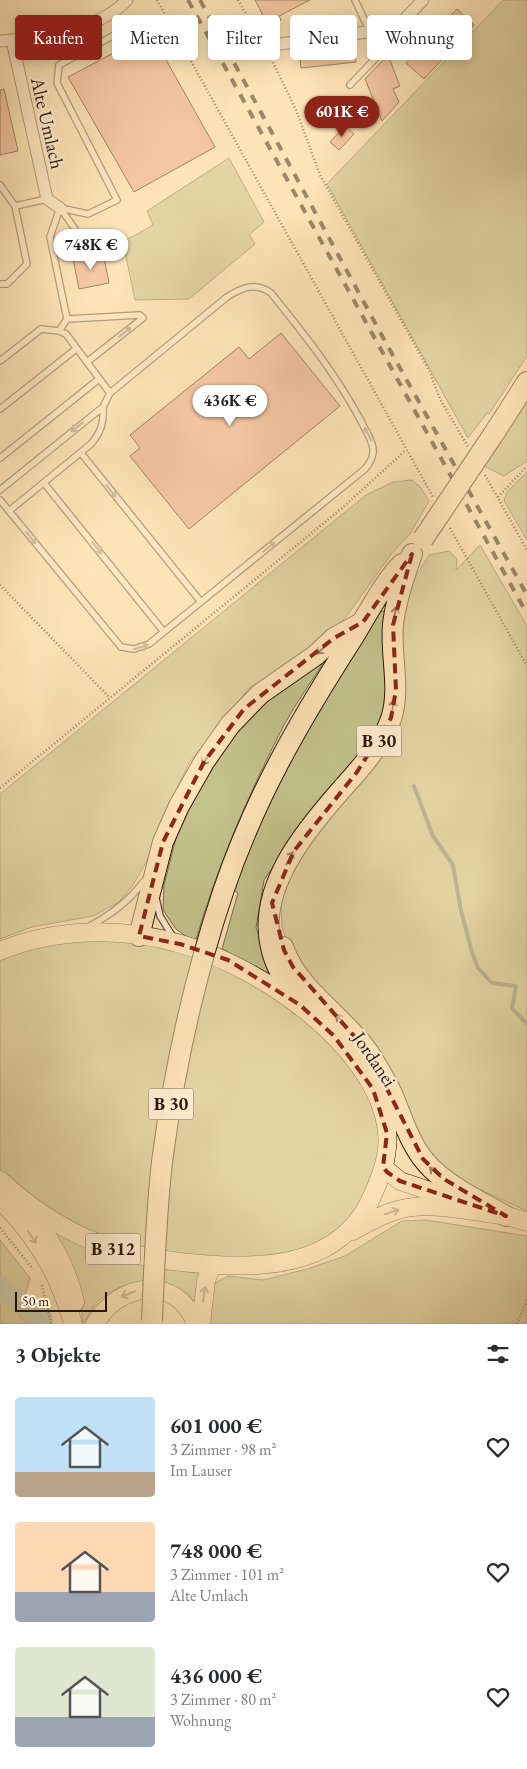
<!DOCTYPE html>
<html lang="de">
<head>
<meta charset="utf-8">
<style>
	body { margin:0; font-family:"EB Garamond",serif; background:#f2f2f3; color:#2b2b33; height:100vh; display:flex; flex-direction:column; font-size:19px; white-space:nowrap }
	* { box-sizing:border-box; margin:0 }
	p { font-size:16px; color:#7c7c81 }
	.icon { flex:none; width:28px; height:28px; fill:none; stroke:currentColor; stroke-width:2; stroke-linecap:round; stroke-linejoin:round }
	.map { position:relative; height:1324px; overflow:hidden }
	.sheet { display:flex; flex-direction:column; background:#fff; flex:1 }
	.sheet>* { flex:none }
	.banner { position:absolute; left:15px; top:15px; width:498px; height:45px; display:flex; gap:10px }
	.scale { position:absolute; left:15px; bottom:12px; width:92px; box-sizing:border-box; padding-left:5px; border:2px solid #271709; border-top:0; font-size:14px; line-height:18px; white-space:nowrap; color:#271709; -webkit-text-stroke:4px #feedd0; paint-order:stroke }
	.price { position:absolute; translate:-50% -42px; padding:0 11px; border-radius:18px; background:#fff; color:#222; font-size:16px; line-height:32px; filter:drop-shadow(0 1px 2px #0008) }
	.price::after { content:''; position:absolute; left:50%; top:30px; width:15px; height:11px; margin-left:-8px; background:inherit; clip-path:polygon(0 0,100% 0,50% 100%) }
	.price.selected { background:#8f2418; color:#fff }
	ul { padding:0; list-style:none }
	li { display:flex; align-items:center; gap:15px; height:125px; padding:0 15px }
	li span { display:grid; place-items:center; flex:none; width:140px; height:100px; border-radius:5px; color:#555 }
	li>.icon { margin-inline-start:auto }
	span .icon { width:60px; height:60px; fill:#fffc; stroke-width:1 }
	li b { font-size:21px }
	h2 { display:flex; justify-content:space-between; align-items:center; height:60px; padding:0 15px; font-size:21px }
	.tag { padding:0 18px; border-radius:5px; background:#fff; box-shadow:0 2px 12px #0003; font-size:18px; line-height:45px }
	.tag.selected { background:#8f2418; color:#fff }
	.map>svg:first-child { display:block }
	.green { fill:#c4c38b; stroke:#766d4a }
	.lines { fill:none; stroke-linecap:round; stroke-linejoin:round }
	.stream { stroke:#707c6a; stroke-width:4 }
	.river { stroke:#a0bfab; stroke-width:22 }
	.building { fill:#eda789; stroke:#271709 }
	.lane-casing { stroke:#5d4a34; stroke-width:8 }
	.street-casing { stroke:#5d4a34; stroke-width:13 }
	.primary-casing { stroke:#271709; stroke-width:19 }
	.highway-casing { stroke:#271709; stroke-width:22 }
	.path { stroke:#271709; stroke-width:2.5; stroke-dasharray:1 2.5; stroke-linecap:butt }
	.lane { stroke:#feedd0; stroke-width:5.5 }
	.street { stroke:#feedd0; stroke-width:11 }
	.primary { stroke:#fee4b6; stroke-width:18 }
	.highway { stroke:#fee4b6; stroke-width:20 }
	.rail { stroke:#271709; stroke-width:4; stroke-dasharray:9 9; stroke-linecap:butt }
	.highway-bridge-casing { stroke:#271709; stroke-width:22; stroke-linecap:butt }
	.highway-bridge { stroke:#fee4b6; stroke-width:20 }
	.oneway { stroke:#9d8d76 }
	.oneway2 { stroke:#9d8868 }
	.marked { fill:none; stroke:#8f2418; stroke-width:4; stroke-dasharray:10 6; stroke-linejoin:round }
	.labels { text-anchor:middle; stroke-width:5; stroke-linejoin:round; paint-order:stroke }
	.shield { fill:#feedd0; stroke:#685745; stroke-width:1 }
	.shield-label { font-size:18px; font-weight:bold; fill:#271709 }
	.street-label { font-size:19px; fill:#271709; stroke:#feedd0 }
</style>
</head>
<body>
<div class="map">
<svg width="527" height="1324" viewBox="0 0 527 1324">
	<rect width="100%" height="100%" fill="#fee4b6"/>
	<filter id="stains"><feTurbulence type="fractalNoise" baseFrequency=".004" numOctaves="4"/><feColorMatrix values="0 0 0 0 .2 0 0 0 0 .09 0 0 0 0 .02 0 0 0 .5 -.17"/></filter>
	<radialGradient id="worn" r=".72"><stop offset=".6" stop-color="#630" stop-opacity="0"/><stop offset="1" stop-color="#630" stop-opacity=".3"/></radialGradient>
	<path class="green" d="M503,0H527V356L489,414L487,413L468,438L327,184Z
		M229,158L264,222L249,235L255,244L189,299L135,300L123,242L153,225L147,211Z
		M527,400V461L504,476L484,466Z
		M527,472V540L504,501L507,492Z
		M412,480L421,488L429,501L410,534L392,553L346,617L323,641L289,667L249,688L189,763L161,821L147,861L133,885L119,902L93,916L32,927L0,939V794L366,495L393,482Z
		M480,545L527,626V1211L457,1179L432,1161L289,948L282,927L281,906L284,888L297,855L374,764L409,588L429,555L449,551L457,559L456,570Z
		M381,610L386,613L387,705L372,743L311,814L264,880L256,928L274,974L268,973L222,949L238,893L234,890L248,849L303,731Z
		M327,657C313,680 297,701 284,725C248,795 217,867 195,943L176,929L163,910L164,885L176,838L189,805L214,757L245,717Z
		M60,941H137L227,964L294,1006L349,1063L373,1105L381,1147L378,1171L351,1221L326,1240L303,1250L241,1261L137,1251L64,1221L0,1172V959L12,953Z
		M426,1220L527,1236V1324H207L212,1285L228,1276L263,1280L307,1269L345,1256L402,1221Z
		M56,1230L98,1252L123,1260L201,1273L195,1302C165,1277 127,1275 97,1302C91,1308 88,1318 83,1324L81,1303L52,1232Z
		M0,1240L30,1278L19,1316L28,1324H0Z"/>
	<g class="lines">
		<path class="stream" d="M414,786L433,836L453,865L461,911L472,952L478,968L492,983L516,986L512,1008L527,1024"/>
		<path class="river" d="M0,1287L42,1320"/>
	</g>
	<path class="building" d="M255,0H310L279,16L281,20L270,29Z
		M457,9L474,25L424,79L406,63Z
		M151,33L215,147L134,192L68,77Z
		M354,44L356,62L301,68L299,50Z
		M388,55L400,86L393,89L399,102L382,121L365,79Z
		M4,89L18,151L0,155V90Z
		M345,126L354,134L339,150L330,142Z
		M103,252L109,283L79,289L73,259Z
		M281,333L340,406L189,529L130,456L140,448L130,435L239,347L249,359Z"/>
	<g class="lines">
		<defs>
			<path id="lane" d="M355,0L370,32
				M55,34L66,61
				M350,85L395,38L396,28
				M0,185L15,206L47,199
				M60,208L88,214L117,200L57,83L59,65L144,19
				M60,208L75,229L83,249
				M0,284H7L27,264L15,206
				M67,319L140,315L143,318L87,362
				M59,331L67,319L50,237L60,208
				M0,361L41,329L59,331L66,334L110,393
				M0,409L76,349
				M81,453L201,602
				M0,458L99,379
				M44,483L164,632
				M0,490L103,407L110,393L227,297C243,287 255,282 271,293C304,334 336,374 361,421C365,430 372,439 373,449C374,457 370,463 365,469L149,644L134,649L121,647L0,500
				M9,511L91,444C101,432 104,423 103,407
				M156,898L160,916L173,937
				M88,927C112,914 128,902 145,880"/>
			<path id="street" d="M12,40L47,199L60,208
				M0,41C38,39 100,30 127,0
				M265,46L396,28L423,0"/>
			<path id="primary" d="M0,951C55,928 123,927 181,944C258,966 376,1044 387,1131C390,1157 379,1182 368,1205C337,1262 274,1268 215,1265C127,1260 66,1241 0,1180
				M383,1167L400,1181L469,1204
				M0,1200C35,1234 60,1276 73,1324
				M28,1208C49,1238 67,1265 75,1302
				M494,1212L527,1222
				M353,1231C367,1223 382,1214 398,1210C430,1201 469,1211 501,1215
				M95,1324C119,1282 177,1274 196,1324
				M201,1324L206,1281L212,1265"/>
			<path id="highway" d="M493,435L527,382
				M223,892C255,797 300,720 354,636C367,615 385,580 402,564
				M139,936L163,842L179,806L204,762L230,725L260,694L316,655L334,638L361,623
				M283,947C298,991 344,1016 369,1053C377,1066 387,1082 393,1096C404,1122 411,1149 432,1169C453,1189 481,1202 506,1216
				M300,1005C289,987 275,968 271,947C257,888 305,831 341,790C359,770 382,745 391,719C401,688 390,655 393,624C396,600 404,577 412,554"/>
		</defs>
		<use href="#lane" class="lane-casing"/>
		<use href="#street" class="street-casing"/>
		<use href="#primary" class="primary-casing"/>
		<use href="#highway" class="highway-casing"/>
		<path class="path" d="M157,0L433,497
			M238,0L260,38
			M270,56L296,110L320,175L430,372L440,399L468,447
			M485,475L527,550
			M498,497L527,466
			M450,528L527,666
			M0,585L110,698
			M0,788L341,509L406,450
			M0,1228L33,1269
			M42,1285L51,1324
			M517,1324L527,1300"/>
		<use href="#lane" class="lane"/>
		<use href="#street" class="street"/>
		<use href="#primary" class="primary"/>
		<use href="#highway" class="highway"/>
		<path class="rail" d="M188,0L527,614
			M200,0L386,343L527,595"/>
		<defs>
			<path id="highway-bridge" d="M423,539L493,435
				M152,1321C154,1268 156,1215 162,1162C174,1070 194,979 223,892"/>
		</defs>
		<use href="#highway-bridge" class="highway-bridge-casing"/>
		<use href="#highway-bridge" class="highway-bridge"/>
	</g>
	<defs><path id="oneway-shaft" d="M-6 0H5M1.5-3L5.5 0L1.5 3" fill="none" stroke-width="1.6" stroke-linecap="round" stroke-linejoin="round" transform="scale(1.25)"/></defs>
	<g class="oneway">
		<use href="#oneway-shaft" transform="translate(125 332) rotate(-38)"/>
		<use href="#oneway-shaft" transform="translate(77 427) rotate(142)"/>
		<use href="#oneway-shaft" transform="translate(368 434) rotate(-117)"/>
		<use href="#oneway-shaft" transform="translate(111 491) rotate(51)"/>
		<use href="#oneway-shaft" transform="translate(31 538) rotate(51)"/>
		<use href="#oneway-shaft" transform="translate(269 547) rotate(-39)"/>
		<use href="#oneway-shaft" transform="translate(97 548) rotate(51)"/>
		<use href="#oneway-shaft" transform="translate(141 647) rotate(-17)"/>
	</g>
	<g class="oneway2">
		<use href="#oneway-shaft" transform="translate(395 614) rotate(-80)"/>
		<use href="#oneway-shaft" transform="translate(322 649) rotate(138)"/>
		<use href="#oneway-shaft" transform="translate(393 707) rotate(-81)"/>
		<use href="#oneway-shaft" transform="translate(206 759) rotate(124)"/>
		<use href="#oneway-shaft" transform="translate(290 858) rotate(-60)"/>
		<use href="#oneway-shaft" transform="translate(341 1020) rotate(-134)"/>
		<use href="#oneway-shaft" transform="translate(435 1172) rotate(-138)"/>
		<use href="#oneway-shaft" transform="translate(392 1212) rotate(-18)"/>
		<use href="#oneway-shaft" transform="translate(32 1237) rotate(55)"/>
		<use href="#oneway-shaft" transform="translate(128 1294) rotate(159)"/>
		<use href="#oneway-shaft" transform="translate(204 1294) rotate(-83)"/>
	</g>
	<path d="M0 0H527V1324H0ZM412,554L393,625L396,690L391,718L357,772L294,851L272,903L284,950L293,967L368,1052L423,1159L444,1179L506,1216L400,1181L387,1172L383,1167L387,1133L373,1089L334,1036L300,1005L228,960L180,944L139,936L163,842L204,762L244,709L334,638L363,622Z" fill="#fee4b6" fill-opacity=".55" fill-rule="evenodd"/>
	<path class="marked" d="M412,554L393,625L396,690L391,718L357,772L294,851L272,903L284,950L293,967L368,1052L423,1159L444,1179L506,1216L400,1181L387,1172L383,1167L387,1133L373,1089L334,1036L300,1005L228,960L180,944L139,936L163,842L204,762L244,709L334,638L363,622Z"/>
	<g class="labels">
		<g class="shield">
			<rect x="356.5" y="725.5" width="45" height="31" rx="4"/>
			<rect x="148.5" y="1088.5" width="45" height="31" rx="4"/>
			<rect x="85.5" y="1233.5" width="55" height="31" rx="4"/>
		</g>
		<g class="shield-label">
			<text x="379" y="747">B 30</text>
			<text x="171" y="1110">B 30</text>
			<text x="113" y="1255">B 312</text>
		</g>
		<g class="street-label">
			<text transform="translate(48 123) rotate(77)" y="7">Alte Umlach</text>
			<text transform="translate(375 1059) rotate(56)" y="7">Jordanei</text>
		</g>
	</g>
	<rect width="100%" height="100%" filter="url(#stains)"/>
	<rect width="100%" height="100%" fill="url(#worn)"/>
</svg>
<div class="scale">50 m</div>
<b class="price selected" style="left:342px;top:138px">601K €</b>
<b class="price" style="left:91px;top:271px">748K €</b>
<b class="price" style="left:230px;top:427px">436K €</b>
<div class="banner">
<a class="tag selected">Kaufen</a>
<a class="tag">Mieten</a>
<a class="tag">Filter</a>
<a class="tag">Neu</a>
<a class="tag">Wohnung</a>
</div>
</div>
<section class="sheet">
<h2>3 Objekte<svg class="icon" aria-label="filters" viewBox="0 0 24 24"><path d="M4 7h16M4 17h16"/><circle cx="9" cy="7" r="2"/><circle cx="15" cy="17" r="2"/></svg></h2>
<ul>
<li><span style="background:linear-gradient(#bfe0f5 75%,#b9a48a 0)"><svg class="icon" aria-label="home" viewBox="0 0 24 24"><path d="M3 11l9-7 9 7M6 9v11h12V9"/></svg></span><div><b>601 000 €</b><p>3 Zimmer · 98 m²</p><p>Im Lauser</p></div><svg class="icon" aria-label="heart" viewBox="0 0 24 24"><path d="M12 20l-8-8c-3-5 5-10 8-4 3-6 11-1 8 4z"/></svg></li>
<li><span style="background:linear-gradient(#ffd9b3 70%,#9aa5b1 0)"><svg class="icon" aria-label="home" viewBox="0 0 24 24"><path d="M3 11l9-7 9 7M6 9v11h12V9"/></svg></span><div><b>748 000 €</b><p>3 Zimmer · 101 m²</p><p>Alte Umlach</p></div><svg class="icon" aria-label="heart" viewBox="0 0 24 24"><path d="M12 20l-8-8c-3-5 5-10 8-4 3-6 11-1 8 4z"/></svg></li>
<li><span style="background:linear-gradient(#dfe7d0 70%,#9aa5b1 0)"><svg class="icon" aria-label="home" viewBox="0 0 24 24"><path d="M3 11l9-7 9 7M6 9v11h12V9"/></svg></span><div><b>436 000 €</b><p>3 Zimmer · 80 m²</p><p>Wohnung</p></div><svg class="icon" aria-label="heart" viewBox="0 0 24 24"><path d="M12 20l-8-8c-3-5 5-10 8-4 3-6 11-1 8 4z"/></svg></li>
</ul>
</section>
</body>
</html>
